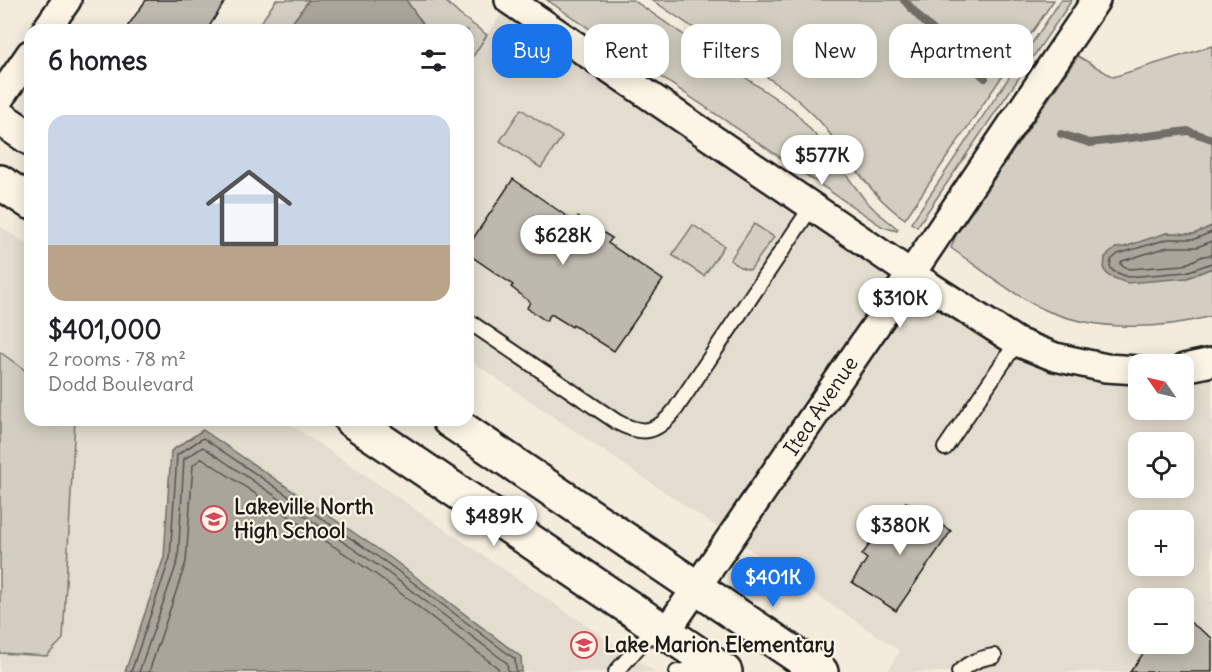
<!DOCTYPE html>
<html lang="en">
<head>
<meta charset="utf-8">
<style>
	body { margin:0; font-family:Delius,sans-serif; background:#f2f2f2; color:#202124; height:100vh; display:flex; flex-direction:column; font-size:22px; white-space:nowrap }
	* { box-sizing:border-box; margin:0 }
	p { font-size:20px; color:#757577 }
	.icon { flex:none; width:33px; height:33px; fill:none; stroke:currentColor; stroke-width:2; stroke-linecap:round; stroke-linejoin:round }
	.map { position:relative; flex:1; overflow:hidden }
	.drawer { position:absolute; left:24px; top:24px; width:450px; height:402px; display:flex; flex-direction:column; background:#fff; border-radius:18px; box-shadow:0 3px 15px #0003 }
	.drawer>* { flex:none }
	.guide { position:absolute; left:492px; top:24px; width:570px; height:54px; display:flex; gap:12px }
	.needle { width:39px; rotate:304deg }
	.buttons { position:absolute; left:1128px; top:354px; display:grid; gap:12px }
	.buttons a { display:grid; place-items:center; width:66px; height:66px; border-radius:12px; background:#fff; box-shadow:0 3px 15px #0003; font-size:30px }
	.price { position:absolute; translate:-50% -51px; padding:0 14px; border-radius:21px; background:#fff; color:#222; font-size:20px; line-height:39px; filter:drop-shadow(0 2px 3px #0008) }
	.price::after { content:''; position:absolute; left:50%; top:36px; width:18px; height:14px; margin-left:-9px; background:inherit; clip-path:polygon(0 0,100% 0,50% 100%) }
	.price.selected { background:#1a73e8; color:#fff }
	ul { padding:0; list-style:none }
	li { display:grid; align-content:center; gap:12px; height:318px; padding:0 24px }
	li+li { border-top:2px solid #e0e0e0 }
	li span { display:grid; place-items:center; height:186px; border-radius:18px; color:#555 }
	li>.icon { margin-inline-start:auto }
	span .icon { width:108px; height:108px; fill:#fffc; stroke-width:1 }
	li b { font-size:26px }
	h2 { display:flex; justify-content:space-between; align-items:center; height:72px; padding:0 24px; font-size:26px }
	.tag { padding:0 21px; border-radius:18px; background:#fff; box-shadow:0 3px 15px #0003; font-size:21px; line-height:54px }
	.tag.selected { background:#1a73e8; color:#fff }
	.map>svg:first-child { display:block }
	.built { fill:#e3ddcf; fill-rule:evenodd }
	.green { fill:#d3cec1; stroke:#78756e; stroke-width:1.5 }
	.water { fill:#aaa59b; stroke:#716e68; stroke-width:1.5 }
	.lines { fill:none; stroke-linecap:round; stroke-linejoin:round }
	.shore { stroke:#55534f; stroke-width:1.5 }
	.stream { stroke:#716e68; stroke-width:8 }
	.building { fill:#beb9ae; stroke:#1c1c1c; stroke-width:1.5 }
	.lane-casing { stroke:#1c1c1c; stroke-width:18 }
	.street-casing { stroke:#1c1c1c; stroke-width:32 }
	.secondary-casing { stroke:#1c1c1c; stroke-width:38 }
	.lane { stroke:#fcf5e5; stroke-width:14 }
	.street { stroke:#fcf5e5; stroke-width:27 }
	.secondary { stroke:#fcf5e5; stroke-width:33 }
	.labels { text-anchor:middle; stroke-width:4.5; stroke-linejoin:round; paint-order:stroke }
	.street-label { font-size:21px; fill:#1c1c1c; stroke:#fcf5e5 }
	.poi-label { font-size:21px; font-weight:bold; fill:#1c1c1c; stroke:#fcf5e5; text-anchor:start }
</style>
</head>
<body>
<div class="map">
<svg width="1212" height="672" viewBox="0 0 1212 672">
	<rect width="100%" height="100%" fill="#f3ecdd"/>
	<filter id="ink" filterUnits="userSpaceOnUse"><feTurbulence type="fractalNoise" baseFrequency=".0167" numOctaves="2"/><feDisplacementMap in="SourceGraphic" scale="12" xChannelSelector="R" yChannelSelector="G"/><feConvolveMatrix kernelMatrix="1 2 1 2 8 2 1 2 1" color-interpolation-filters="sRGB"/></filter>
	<g filter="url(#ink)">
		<path class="built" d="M510,1L1017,342L1138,370V410H1184V368L1212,362V672H887L900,651L468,359V64ZM1138,442H1184V488H1138ZM1138,520H1184V566H1138ZM1138,598H1184V644H1138Z
			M0,226L30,246V420H284L655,672H0Z"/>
		<path class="green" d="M276,0H309L287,30H256Z
			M406,0H444L460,15L487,35L468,64V30H427Z
			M547,0H633L794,111L824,145L865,200L877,212L898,229L897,231L883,227Z
			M652,0H1054L905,219C869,195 850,158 823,125C812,112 799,101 786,90Z
			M1061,0H1072L917,227L911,223Z
			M1212,46V226L1194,234L1167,233L1125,247L1116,248L1157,279L1187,278L1212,268V316C1155,331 1084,332 1031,303C1003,287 978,267 951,248L956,235L1078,56L1113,77Z
			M521,109L562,137L541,168L500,141Z
			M754,224L774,237L750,270L740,267L730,260Z
			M693,225L724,246L704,276L672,255Z
			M0,352L30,374V420H75L63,639L47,656L0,653Z"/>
		<path class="water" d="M309,0H406L427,30H287Z
			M1212,226V268L1187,278L1127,283L1109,276L1104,270L1105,257L1116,248L1125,247L1148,239L1167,233L1194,234Z
			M203,430L391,558L521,657L522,672H125L164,557L171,451Z"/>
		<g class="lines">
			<path class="shore" d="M1212,232L1195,239H1168L1118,254L1111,260L1110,267L1113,271L1128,277L1186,272L1212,263
				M1212,241L1197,247H1168L1122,261L1120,264L1129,269L1184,265L1203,256L1212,255
				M131,672L170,558L177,455L203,438L387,563L515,659L516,672
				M139,672L178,560L184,459L203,447L383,569L507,663L508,672
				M149,672L186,562L193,465L202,458L378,576L498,668L499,672"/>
			<path class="stream" d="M904,0L922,20L985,78
				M1061,134L1090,143L1188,131L1212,139"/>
		</g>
		<path class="building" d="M146,0H226L207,30H125Z
			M513,179L575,222L578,217L612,238L608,243L663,280L614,351L573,325L572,327L551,314L546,321L527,308L530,302L511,287L513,285L468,254V246Z
			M906,502L951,531L896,611L852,582L867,559L862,555L873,539L878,542Z
			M1184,618L1212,638V672H1130L1150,644H1184Z"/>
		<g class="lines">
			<defs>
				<path id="lane" d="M468,321L617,422C643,436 657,433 675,410L812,206
					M945,448L1017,342
					M616,672L647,637L661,633
					M677,672L708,666
					M959,672C970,662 980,658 994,656"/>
				<path id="street" d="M509,0L911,274L1017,342L1055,357L1106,368L1138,370
					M46,30L67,0
					M0,98L30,54
					M1184,368L1212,362
					M666,632L911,274L1096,0"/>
				<path id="secondary" d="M0,118L30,138
					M0,182L30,202
					M351,420L725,672
					M449,420L821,672"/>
			</defs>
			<use href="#lane" class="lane-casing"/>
			<use href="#street" class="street-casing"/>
			<use href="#secondary" class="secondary-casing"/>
			<use href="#lane" class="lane"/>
			<use href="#street" class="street"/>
			<use href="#secondary" class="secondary"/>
		</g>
	</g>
	<defs>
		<symbol id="school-ring" viewBox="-11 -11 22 22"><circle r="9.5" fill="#fcf5e5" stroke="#d1495b" stroke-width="1.5"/><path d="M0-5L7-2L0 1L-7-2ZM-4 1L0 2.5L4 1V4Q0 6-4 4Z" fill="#d1495b"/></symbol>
	</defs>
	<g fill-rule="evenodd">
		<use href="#school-ring" x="199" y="504" width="30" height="30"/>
		<use href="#school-ring" x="569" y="630" width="30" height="30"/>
	</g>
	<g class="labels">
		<g class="street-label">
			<text transform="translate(821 406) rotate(-56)" y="7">Itea Avenue</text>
		</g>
		<g class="poi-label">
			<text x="234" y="514">Lakeville North<tspan x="234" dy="24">High School</tspan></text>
			<text x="604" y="652">Lake Marion Elementary</text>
		</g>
	</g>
</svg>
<div class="buttons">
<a><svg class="needle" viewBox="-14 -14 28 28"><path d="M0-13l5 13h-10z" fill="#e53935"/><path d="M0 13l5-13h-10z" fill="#757577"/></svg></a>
<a><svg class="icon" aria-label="locate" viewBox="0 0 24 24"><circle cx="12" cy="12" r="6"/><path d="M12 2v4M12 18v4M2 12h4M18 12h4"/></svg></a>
<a>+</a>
<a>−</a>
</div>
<b class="price" style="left:822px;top:186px">$577K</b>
<b class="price" style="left:563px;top:266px">$628K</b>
<b class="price" style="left:900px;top:329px">$310K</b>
<b class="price" style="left:494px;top:547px">$489K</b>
<b class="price" style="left:900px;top:556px">$380K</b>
<b class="price selected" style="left:773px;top:608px">$401K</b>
<div class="guide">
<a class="tag selected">Buy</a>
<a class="tag">Rent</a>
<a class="tag">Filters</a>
<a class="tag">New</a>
<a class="tag">Apartment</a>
</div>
<section class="drawer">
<h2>6 homes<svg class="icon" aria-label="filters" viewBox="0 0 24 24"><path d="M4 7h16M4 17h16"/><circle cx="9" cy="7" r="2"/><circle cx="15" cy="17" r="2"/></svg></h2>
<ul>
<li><span style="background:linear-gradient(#c9d6e8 70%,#b9a48a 0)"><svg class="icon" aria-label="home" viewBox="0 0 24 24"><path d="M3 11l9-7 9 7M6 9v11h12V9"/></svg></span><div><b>$401,000</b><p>2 rooms · 78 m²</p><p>Dodd Boulevard</p></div></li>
</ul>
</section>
</div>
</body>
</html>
